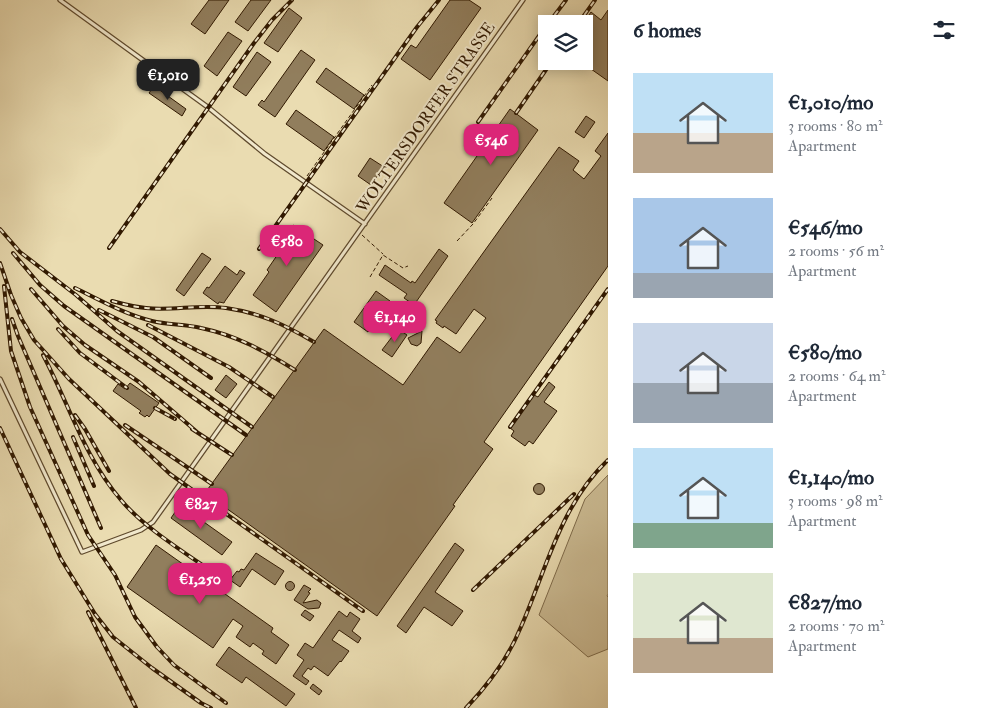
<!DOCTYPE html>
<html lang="en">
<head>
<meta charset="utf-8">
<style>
	body { margin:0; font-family:"IM FELL Double Pica",serif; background:#f6f6f7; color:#1f2937; height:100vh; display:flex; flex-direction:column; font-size:19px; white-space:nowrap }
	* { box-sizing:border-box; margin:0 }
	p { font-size:16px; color:#747a83 }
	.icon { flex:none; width:28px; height:28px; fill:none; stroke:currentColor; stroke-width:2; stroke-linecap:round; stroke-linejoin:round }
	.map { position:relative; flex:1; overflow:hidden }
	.sheet { display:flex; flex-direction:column; background:#fff; width:375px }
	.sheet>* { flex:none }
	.controls { position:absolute; left:538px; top:15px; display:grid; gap:10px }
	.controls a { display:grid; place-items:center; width:55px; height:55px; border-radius:0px; background:#fff; box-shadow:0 2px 12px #0003; font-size:25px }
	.price { position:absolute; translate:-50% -42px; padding:0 11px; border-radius:10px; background:#db2777; color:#fff; font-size:16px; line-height:32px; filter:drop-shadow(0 1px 2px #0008) }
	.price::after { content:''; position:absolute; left:50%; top:30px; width:15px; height:11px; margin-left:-8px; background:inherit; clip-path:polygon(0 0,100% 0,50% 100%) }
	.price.current { background:#222; color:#fff }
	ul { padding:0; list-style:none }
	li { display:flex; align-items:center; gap:15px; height:125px; padding:0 25px }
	li span { display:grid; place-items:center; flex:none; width:140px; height:100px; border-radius:0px; color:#555 }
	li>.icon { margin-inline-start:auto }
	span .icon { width:60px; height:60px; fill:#fffc; stroke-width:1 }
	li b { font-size:21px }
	h2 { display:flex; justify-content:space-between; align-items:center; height:60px; padding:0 25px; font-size:21px }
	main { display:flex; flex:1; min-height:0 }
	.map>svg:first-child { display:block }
	.green { fill:#cbbb93; stroke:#7e6a4a }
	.building { fill:#917e5d; stroke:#311901 }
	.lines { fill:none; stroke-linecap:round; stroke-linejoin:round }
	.lane-casing { stroke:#5f4a2d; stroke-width:5.5 }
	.path { stroke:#311901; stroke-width:1; stroke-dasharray:4 2.5; stroke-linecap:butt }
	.lane { stroke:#f1e8cc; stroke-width:3 }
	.rail-casing { stroke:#311901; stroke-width:4 }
	.rail { stroke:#f1e8cc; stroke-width:2; stroke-dasharray:5.5; stroke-linecap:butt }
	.labels { text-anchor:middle; stroke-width:4; stroke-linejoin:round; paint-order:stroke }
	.street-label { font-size:16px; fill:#311901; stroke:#f1e8cc }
</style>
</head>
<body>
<main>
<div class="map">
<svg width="608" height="708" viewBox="0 0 608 708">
	<rect width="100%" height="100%" fill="#eadcb1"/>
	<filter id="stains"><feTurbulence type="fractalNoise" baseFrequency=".004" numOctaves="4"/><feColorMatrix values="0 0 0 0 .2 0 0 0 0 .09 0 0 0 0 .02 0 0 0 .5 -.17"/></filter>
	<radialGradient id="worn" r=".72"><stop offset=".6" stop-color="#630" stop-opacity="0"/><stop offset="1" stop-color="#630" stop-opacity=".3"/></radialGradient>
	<path class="green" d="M608,475V594L607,596L608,597V649L588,657L539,615L585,499Z"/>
	<path class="building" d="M209,0H229L205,34L191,24Z
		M251,0H271L248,31L235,22Z
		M450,0H469L481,8L430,80L401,59L411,45L416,48Z
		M289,8L302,18L278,52L264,43Z
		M608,10V81L584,64V45L588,38L584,35V22L591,12L601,20Z
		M228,32L242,41L217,76L204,66Z
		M301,50L315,60L275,117L258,105L262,100L264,102Z
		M257,52L271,62L246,96L233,87Z
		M326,68L364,95L354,109L316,82Z
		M154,86L186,109L182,116L149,93Z
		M510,109L538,130L472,223L444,203Z
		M296,110L334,137L324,151L286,124Z
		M586,116L595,122L584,138L575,132Z
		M608,133V266L484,442L493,449L453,505L455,506L377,616L205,493L324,329L403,385L437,337L460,353L486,318L474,309L456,334L444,326L443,328L436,323L437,321L435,320L559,147L579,161L573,170L584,179L601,156L595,151Z
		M370,158L384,167L371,185L358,176Z
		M293,225L323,245L276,312L253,295L269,272L267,270L280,251L276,248Z
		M439,249L448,256L414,305L404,298L407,294L379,275L385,265L411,283L412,281L415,283Z
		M202,253L211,259L184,296L176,290Z
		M225,266L237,275L240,270L245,273L225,301L224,303L219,302L218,304L203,293L207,287L209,288Z
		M376,291L390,301L368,332L354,322Z
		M398,329L407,335L392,357L382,350Z
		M422,331L421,343L417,346L411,344L408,338Z
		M226,375L237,384L226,398L215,390Z
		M549,382L555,387L544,402L557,411L533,444L529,441L525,446L511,436L514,431L510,428L534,395L538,397Z
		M130,383L159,403L149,417L147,415L145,417L139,413L141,411L113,391L118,384L125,389Z
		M533.5 489a5.5 5.5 0 1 1 11 0a5.5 5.5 0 1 1-11 0Z
		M180,505L232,542L222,555L171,518Z
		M455,543L464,550L435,592L463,611L452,626L424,607L406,633L397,626Z
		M156,545L273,628L271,632L289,645L276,664L262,654L264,651L253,643L250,647L236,637L243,626L233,619L213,648L127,587Z
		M256,553L284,571L275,585L252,569L240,587L230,580L237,571L239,572L241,569L244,570Z
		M285.5 586a4.5 4.5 0 1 1 9 0a4.5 4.5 0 1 1-9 0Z
		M304,585L311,589L308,592L310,593L303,603L317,600L321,603L319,608L308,609L294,600Z
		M305,610L314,616L310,621L301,615Z
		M339,611L347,617L350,612L360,619L352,631L361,638L358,643L339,630L332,640L349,651L341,662L340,661L328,676L314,666L311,670L308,668L302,676L309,681L306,685L293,676L304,660L297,655L305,643L313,648Z
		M229,647L295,694L286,706L246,677L242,683L216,665Z
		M313,684L322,691L319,695L310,688Z"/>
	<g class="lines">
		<defs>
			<path id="lane" d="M60,0L209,108L265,154L365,224
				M0,379L82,552L141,530L153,522L523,0"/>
		</defs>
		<use href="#lane" class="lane-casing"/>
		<path class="path" d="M307,176L372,85
			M362,235L383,254
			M457,241L473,224L492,198
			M370,277L383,255L403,268L408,266"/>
		<use href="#lane" class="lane"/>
		<defs>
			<path id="rail" d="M548,24L566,0
				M578,24L595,0
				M516,113L552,61
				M478,122L546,26
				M0,229L20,252L76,295L117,331L252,427
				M109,248L254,43L272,20L292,0
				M259,249L417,27L439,0
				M13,253L40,285L64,306L246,435
				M0,263L11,295L21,318L34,340L69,379L170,474L363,611
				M4,286L11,351L30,407L88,535L115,575L135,617L157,647L174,665L226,703
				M75,288C100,300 124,314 152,321C168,325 185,324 201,328C235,335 265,351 295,370
				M31,289L63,326L85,345L139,382L197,432
				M112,301C123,304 135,307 146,308C172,311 200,304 226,308C261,313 285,325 314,342
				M99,310L153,337L211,378
				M12,319L18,336L101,528
				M148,325L229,367L273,397
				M58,329L80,353L127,388
				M43,355C69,404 84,457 121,500C146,530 192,557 224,580
				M155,408L175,419
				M75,415L85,429L109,471
				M125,425L212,484
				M510,427L608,289
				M0,428L61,559L95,614L113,637L152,668L201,703L211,708
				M192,429L232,455
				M73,437L94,486
				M473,590L574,494
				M88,612L136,708
				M466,708C488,685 508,658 520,629C546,571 560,505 608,460"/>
		</defs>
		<use href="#rail" class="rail-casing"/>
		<use href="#rail" class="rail"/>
	</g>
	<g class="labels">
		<g class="street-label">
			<text transform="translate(425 117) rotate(-55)" y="6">WOLTERSDORFER STRASSE</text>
		</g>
	</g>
	<rect width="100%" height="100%" filter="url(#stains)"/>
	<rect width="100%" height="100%" fill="url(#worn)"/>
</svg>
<div class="controls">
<a><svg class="icon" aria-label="layers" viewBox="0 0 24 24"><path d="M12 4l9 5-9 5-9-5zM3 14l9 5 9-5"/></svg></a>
</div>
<b class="price current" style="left:168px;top:101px">€1,010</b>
<b class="price" style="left:491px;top:166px">€546</b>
<b class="price" style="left:287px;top:267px">€580</b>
<b class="price" style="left:395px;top:343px">€1,140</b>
<b class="price" style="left:201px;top:530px">€827</b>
<b class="price" style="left:200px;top:605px">€1,250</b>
</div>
<section class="sheet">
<h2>6 homes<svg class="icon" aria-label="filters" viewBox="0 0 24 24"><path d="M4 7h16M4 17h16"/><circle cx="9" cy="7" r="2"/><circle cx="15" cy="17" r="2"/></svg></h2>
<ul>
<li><span style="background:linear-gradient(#bfe0f5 60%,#b9a48a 0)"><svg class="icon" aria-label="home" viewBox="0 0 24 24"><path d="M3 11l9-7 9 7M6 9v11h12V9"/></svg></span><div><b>€1,010/mo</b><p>3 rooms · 80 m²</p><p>Apartment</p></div></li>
<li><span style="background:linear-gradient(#a9c7e8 75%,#9aa5b1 0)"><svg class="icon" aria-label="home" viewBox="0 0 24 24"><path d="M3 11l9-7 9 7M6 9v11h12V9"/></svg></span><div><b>€546/mo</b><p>2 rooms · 56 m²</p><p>Apartment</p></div></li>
<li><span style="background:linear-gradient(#c9d6e8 60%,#9aa5b1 0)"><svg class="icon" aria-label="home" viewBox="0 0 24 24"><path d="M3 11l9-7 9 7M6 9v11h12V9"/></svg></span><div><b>€580/mo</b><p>2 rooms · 64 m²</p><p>Apartment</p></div></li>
<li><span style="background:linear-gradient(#bfe0f5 75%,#7fa58c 0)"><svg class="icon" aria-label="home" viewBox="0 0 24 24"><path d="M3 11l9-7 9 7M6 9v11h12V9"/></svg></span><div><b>€1,140/mo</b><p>3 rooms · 98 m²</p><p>Apartment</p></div></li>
<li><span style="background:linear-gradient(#dfe7d0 65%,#b9a48a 0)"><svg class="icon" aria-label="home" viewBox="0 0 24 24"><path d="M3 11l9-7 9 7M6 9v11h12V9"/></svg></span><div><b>€827/mo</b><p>2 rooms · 70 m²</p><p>Apartment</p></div></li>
</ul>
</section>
</main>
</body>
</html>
